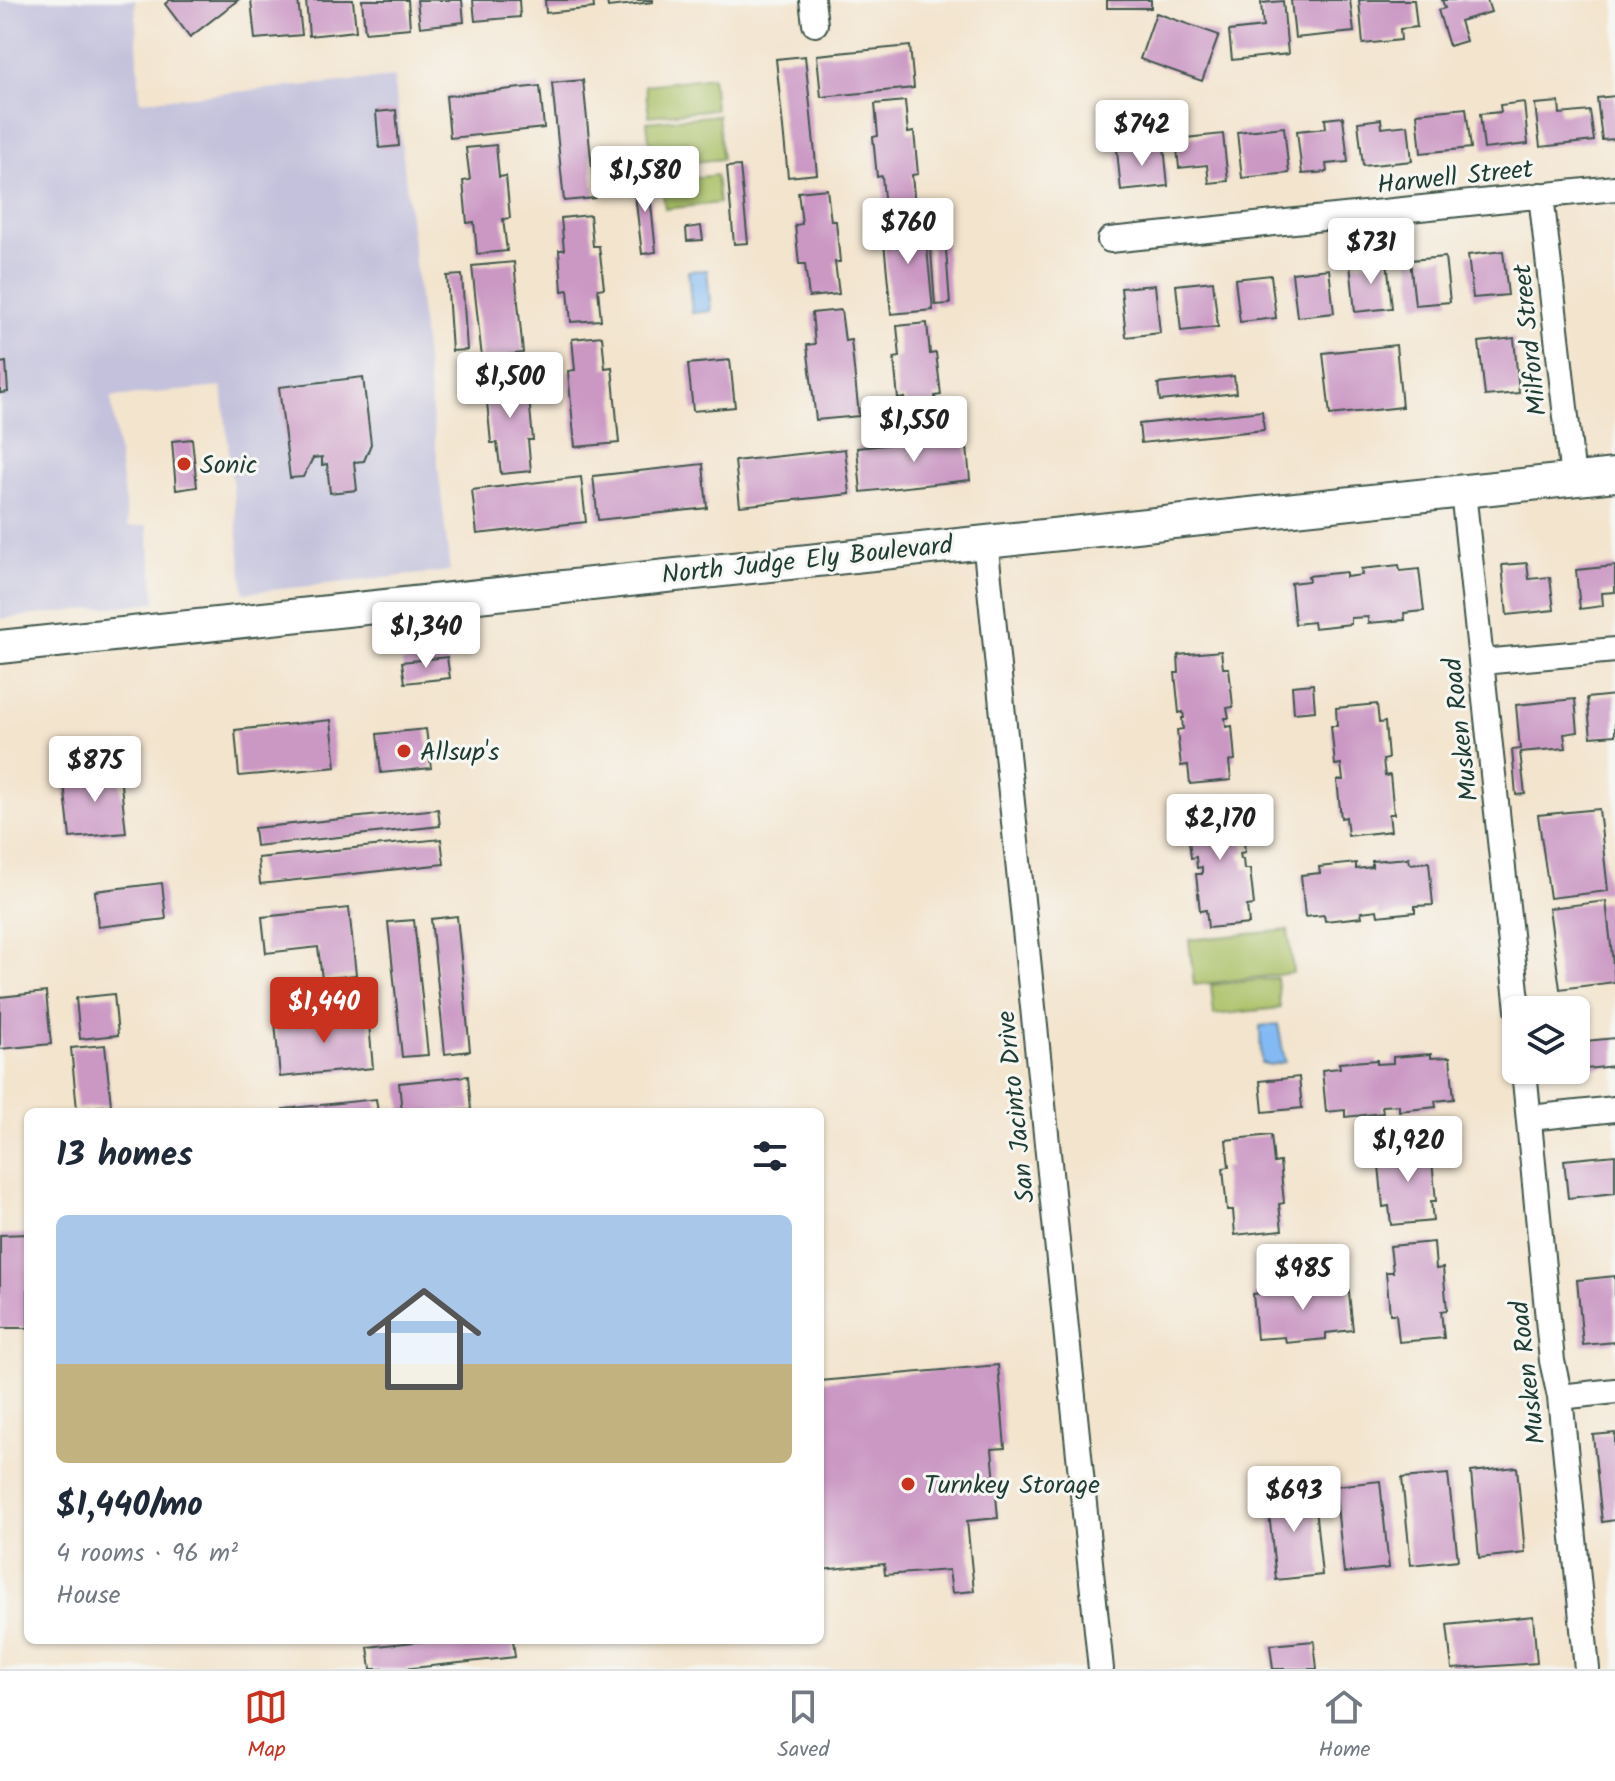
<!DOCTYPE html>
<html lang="en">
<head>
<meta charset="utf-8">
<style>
	body { margin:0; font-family:Kalam,sans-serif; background:#f2f2f3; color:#1f2937; height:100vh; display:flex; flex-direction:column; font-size:30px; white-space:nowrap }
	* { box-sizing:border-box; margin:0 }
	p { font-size:26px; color:#747a83 }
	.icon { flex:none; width:44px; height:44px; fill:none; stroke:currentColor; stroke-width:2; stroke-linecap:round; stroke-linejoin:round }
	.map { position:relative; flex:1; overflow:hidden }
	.sheet { position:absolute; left:24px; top:1108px; width:800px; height:536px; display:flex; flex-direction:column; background:#fff; border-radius:12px; box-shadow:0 2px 6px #0004 }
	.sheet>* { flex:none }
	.tools { position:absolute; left:1502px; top:996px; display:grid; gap:16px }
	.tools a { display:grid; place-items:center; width:88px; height:88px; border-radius:12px; background:#fff; box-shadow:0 2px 6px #0004; font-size:40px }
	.price { position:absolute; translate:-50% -68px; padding:0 18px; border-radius:8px; background:#fff; color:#222; font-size:26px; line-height:52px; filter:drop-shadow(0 2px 4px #0008) }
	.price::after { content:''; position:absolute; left:50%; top:48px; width:24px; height:18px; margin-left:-12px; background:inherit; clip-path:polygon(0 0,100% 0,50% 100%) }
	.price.selected { background:#c8321e; color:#fff }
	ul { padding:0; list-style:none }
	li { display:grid; align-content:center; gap:16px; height:424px; padding:0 32px }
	li span { display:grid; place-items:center; height:248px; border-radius:12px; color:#555 }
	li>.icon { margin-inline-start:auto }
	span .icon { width:144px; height:144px; fill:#fffc; stroke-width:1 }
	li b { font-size:34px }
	h2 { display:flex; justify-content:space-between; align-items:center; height:96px; padding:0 32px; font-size:34px }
	.tabs { display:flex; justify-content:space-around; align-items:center; height:112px; border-top:2px solid #e0e1e3; background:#fff; font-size:22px; color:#747a83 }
	.tabs a { display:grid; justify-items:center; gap:4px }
	.tabs .selected { color:#c8321e }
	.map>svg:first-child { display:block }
	.industrial { fill:#c3c1db }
	.green { fill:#a9bf63; stroke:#647e4c; stroke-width:2 }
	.water { fill:#84baf3; stroke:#527c94; stroke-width:2 }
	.building { fill:#cb98c4 }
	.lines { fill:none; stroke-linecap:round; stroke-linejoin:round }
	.minor-casing { stroke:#3f564b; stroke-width:28 }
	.major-casing { stroke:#3f564b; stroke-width:36 }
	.minor { stroke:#fff; stroke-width:24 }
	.major { stroke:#fff; stroke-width:32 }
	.poi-dot { fill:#c8321e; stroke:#f6f6f2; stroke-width:3 }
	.labels { text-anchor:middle; stroke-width:6; stroke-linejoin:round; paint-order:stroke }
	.street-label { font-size:26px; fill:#1f3d34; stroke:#f6f6f2 }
	.poi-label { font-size:26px; fill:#1f3d34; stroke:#f6f6f2; text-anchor:start }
</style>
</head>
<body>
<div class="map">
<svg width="1615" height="1669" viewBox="0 0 1615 1669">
	<rect width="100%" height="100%" fill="#f6f6f2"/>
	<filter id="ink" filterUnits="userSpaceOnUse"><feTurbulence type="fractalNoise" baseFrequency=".0125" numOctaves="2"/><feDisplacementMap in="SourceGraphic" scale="16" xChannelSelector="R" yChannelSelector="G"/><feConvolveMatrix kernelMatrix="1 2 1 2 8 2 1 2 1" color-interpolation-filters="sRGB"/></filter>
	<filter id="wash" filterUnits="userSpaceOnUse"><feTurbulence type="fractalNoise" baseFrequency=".006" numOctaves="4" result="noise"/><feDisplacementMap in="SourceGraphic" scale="32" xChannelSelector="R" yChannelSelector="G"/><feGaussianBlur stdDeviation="1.8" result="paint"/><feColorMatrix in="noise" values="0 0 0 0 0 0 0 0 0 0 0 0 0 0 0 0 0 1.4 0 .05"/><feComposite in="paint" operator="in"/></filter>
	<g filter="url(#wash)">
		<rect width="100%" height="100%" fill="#f3e4cd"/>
		<path class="industrial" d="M0,0H135L140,101L394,77L450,571L244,593L222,387L111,397L128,527L147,525L156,602L0,619Z"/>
		<path class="green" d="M712,77L715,109L649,116L645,85Z
			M718,115L722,159L652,166L647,122Z
			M716,175L719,203L665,209L662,182Z
			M1288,930L1293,973L1194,985L1189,940Z
			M1277,978L1280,1008L1214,1015L1211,985Z"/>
		<path class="water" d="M707,270L711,311L692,313L688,271Z
			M1278,1024L1285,1062L1270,1065L1261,1063L1260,1026Z"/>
		<g id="blocks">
			<path class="building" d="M170,0H238L190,37L165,4Z
				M251,0H298L302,35L255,39Z
				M306,0H353L356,31L309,36Z
				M362,0H408L410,28L365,32Z
				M417,0H462L464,22L420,27Z
				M473,0H519L520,17L475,21Z
				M545,0H593L594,8L546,13Z
				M607,0H653V2L608,7Z
				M1107,0H1151V8H1107Z
				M1291,0H1350L1354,32L1295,38Z
				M1359,0H1414L1417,27L1400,29L1401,40L1363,44Z
				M1442,0H1487L1491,12L1460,21L1466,41L1449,46L1438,10L1445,8Z
				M1283,1L1288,54L1232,60L1229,31L1263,27L1261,3Z
				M1156,13L1219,35L1202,81L1140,59Z
				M910,46L914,88L821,97L817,55Z
				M805,56L817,174L788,177L776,59Z
				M583,80L595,198L564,201L552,83Z
				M540,86L544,128L450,138L446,96Z
				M1615,96V139L1602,140L1597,98Z
				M905,101L908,133L914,132L918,174L912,175L915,206L885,209L882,176L877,177L873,137L878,136L875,104Z
				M1524,102L1528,144L1484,149L1480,114L1501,112L1500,105Z
				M1559,102L1560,114L1590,111L1594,141L1540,147L1535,104Z
				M1466,108L1471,148L1421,153L1417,113Z
				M396,110L399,146L379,148L376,112Z
				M1343,117L1348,162L1326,164L1327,172L1302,174L1297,131L1326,128L1325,119Z
				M1381,119L1382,128L1408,125L1412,161L1363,166L1358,122Z
				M1284,127L1289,173L1242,178L1237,132Z
				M1223,134L1228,181L1209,183L1207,165L1179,168L1176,139Z
				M496,145L499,177L506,176L510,218L503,219L507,251L477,254L474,222L467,223L463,181L470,180L466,148Z
				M1164,146L1168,186L1121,191L1117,150Z
				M740,166L748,243L734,244L727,167Z
				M648,176L656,252L642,254L633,177Z
				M827,189L831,221H836L840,262H835L839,294L809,297L805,264H799L795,225L802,224L798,192Z
				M590,215L593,246H599L604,288L598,289L601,320L571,322L568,290L562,291L559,250H564L561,218Z
				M924,218L933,310L891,314L882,222Z
				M944,222L950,304L935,305L929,224Z
				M701,226L703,240L687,241L686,228Z
				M1503,251L1508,295L1473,298L1468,255Z
				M1445,257L1450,302L1415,305L1410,260Z
				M1387,260L1392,308L1355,312L1350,264Z
				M514,262L523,353L482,358L472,266Z
				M1329,269L1334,313L1297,317L1292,273Z
				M462,275L467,350L452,351L447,276Z
				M1271,275L1276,318L1240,322L1235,279Z
				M1213,281L1218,327L1181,331L1176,285Z
				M1155,285L1160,333L1126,337L1121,288Z
				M841,310L845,341L851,340L859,416L816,420L807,345L815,344L812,313Z
				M927,323L930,354L936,353L941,395L935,396L938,429L908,432L905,398L898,399L894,358L900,357L897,326Z
				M602,336L605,368L612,367L619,443L575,447L568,371L575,370L572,339Z
				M1514,338L1519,393L1485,396L1479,342Z
				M1396,345L1402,407L1330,415L1323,353Z
				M730,360L735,407L693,411L688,364Z
				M6,362L8,392L0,393V363Z
				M520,366L523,398H529L533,440H528L531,471L501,474L497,443H491L487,402L493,401L489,369Z
				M1234,376L1236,393L1160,401L1158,384Z
				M363,377L371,444L364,461L354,462L357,490L330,493L327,464L322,465V457L313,458L303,477L290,478L279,387Z
				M1262,411L1264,430L1141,443L1139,424Z
				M966,436L970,480L861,492L857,448Z
				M192,439L197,487L176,490L172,441Z
				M845,449L850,494L740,506L735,461Z
				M703,464L707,508L598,520L593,476Z
				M581,477L586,522L477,534L472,490Z
				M1527,563L1529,579L1550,577L1554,610L1507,615L1502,565Z
				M1399,565L1400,571L1419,569L1424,611L1404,613L1405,620L1368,623V617L1351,618V624L1314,628L1313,622L1295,624L1291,583L1309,581L1308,576L1346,572V577L1362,575L1361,569Z
				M1615,566V592L1602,593L1603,606L1580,609L1576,570Z
				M1221,651L1223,668H1229L1233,707L1227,708L1229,718H1225L1226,727L1232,726L1235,760L1229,761L1231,780L1190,784L1188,765L1181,766L1177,730L1183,729L1182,718H1184L1183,712L1179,713L1175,673H1179L1178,655Z
				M447,657L450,678L405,683L402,662Z
				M1313,684L1315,711L1294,713L1292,686Z
				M1615,695V735L1591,737L1587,698Z
				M1575,699L1578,732L1564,734L1566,748L1520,752L1525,794L1516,795L1512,750L1520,749L1516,705Z
				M1377,704L1379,723L1385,722L1388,759L1383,760L1385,776L1390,775L1394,814H1389L1391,831L1348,836L1346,817L1341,818L1337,780H1343L1341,764L1335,765L1331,726H1337L1336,708Z
				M331,720L336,767L239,776L235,730Z
				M426,729L431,768L381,773L377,734Z
				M104,765L105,777L120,775L126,833L70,838L64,783L81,782L79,768Z
				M1234,797L1236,818L1241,817L1245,852L1240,853L1241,859H1243L1244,869H1250L1254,905L1247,906L1249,924L1208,928L1206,910L1200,911L1196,874H1202V867L1197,868L1196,857L1191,858L1187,821H1192L1190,801Z
				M438,809L440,826L256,846L254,828Z
				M1599,809L1608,891L1550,898L1538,815Z
				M441,839L444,864L260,884L258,858Z
				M1409,858L1410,864L1429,862L1433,905L1415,906V912L1378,916L1377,910L1361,912L1362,917L1325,921L1324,915L1305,917L1301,875L1320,873L1319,867L1356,863V869L1372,867V861Z
				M162,883L166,919L98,927L95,891Z
				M1606,901L1615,982L1560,989L1549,908Z
				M349,908L356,975L322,979L318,947L266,953L262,917Z
				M457,916L470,1051L445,1054L431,919Z
				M414,920L428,1055L402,1057L388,922Z
				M46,992L51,1044L0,1049V997Z
				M114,994L118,1035L80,1039L76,998Z
				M368,1013L373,1068L280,1077L275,1022Z
				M1615,1038V1066L1576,1070V1042Z
				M105,1045L111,1105L77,1109L71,1048Z
				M1431,1054V1058L1450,1057L1454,1099L1435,1101L1436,1107L1399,1111V1105L1382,1106L1383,1113L1345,1117V1110L1326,1112L1322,1070L1340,1068L1339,1063L1377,1060V1064L1393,1063V1057Z
				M468,1076L471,1110L402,1112L399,1083Z
				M1299,1077L1302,1108L1263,1112L1260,1081Z
				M376,1099L378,1112H284L283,1109Z
				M1271,1135L1274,1163L1280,1162L1284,1203L1279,1204L1282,1230L1235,1235L1233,1210H1227L1223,1168L1229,1167L1226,1140Z
				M1424,1142L1426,1162L1432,1161L1436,1201H1431L1433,1221L1391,1225L1389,1206L1383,1207L1379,1165L1385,1164L1383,1146Z
				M1615,1155V1193L1568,1198L1564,1160Z
				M28,1234V1328H0V1235Z
				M1434,1242L1436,1269L1443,1268L1447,1310L1441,1311L1444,1338L1399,1342L1396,1314H1390L1386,1272H1393L1390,1246Z
				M1615,1276V1342L1583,1345L1577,1280Z
				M1320,1281L1321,1286L1348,1284L1353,1330L1326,1333V1339L1286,1343L1285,1337L1257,1339L1253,1294L1280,1291L1279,1285Z
				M998,1365L1005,1448L992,1449L998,1518L967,1521L974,1591L952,1593L949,1570L885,1575L884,1564L820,1570V1381Z
				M1615,1433V1520L1602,1522L1593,1435Z
				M1517,1467L1525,1553L1479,1558L1471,1472Z
				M1448,1474L1458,1560L1411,1565L1402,1478Z
				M1380,1481L1389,1568L1344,1573L1335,1486Z
				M1313,1488L1322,1575L1276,1580L1267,1493Z
				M1533,1616L1537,1663L1452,1669L1447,1625Z
				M433,1640H513L515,1657L403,1669H371L368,1647Z
				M1314,1641L1317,1669H1273L1270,1645Z"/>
		</g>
	</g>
	<g filter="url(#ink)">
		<use href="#blocks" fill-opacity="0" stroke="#3f564b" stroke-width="2"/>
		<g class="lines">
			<defs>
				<path id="minor" d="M812,0L815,24
					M1541,195L1573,479
					M1110,240L1615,188
					M1463,491L1518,1010
					M985,540L1101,1669
					M1482,662L1615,650
					M1524,1070L1552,1361L1560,1397L1587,1669
					M1530,1118L1615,1109
					M1560,1397L1615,1391"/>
				<path id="major" d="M0,647L1615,475"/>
			</defs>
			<use href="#minor" class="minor-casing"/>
			<use href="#major" class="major-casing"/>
			<use href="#minor" class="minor"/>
			<use href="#major" class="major"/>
		</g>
	</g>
	<g class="poi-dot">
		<circle cx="184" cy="464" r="8"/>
		<circle cx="404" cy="751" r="8"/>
		<circle cx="908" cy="1484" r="8"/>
	</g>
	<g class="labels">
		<g class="street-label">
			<text transform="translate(1455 176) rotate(-6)" y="9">Harwell Street</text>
			<text transform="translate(1529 340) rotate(-96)" y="9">Milford Street</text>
			<text transform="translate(807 559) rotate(-6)" y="9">North Judge Ely Boulevard</text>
			<text transform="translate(1460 730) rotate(-97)" y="9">Musken Road</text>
			<text transform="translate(1015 1107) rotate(-96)" y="9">San Jacinto Drive</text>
			<text transform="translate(1527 1373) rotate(-97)" y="9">Musken Road</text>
		</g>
		<g class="poi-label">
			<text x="200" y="473">Sonic</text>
			<text x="420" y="760">Allsup's</text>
			<text x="924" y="1493">Turnkey Storage</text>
		</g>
	</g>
</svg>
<div class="tools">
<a><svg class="icon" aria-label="layers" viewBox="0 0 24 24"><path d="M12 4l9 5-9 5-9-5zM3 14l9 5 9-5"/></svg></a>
</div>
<b class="price" style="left:1142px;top:168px">$742</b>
<b class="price" style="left:645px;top:214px">$1,580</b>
<b class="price" style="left:908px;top:266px">$760</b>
<b class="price" style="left:1371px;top:286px">$731</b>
<b class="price" style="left:510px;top:420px">$1,500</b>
<b class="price" style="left:914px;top:464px">$1,550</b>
<b class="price" style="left:426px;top:670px">$1,340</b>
<b class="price" style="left:95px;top:804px">$875</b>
<b class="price" style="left:1220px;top:862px">$2,170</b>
<b class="price selected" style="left:324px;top:1045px">$1,440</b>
<b class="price" style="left:1408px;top:1184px">$1,920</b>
<b class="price" style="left:1303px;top:1312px">$985</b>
<b class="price" style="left:1294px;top:1534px">$693</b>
<section class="sheet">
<h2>13 homes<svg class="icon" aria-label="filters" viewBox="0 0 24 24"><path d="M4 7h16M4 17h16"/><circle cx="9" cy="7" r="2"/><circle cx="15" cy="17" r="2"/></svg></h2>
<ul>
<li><span style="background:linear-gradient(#a9c7e8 60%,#c2b280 0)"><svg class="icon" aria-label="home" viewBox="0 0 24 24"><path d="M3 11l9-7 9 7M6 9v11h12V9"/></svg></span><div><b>$1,440/mo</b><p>4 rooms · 96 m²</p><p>House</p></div></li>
</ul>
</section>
</div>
<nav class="tabs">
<a class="selected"><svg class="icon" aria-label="map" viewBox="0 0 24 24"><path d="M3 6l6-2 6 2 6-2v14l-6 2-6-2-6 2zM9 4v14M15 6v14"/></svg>Map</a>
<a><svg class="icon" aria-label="saved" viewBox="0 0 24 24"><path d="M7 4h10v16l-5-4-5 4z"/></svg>Saved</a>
<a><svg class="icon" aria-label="home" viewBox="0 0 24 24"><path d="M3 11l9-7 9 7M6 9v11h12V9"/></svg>Home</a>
</nav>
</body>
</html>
